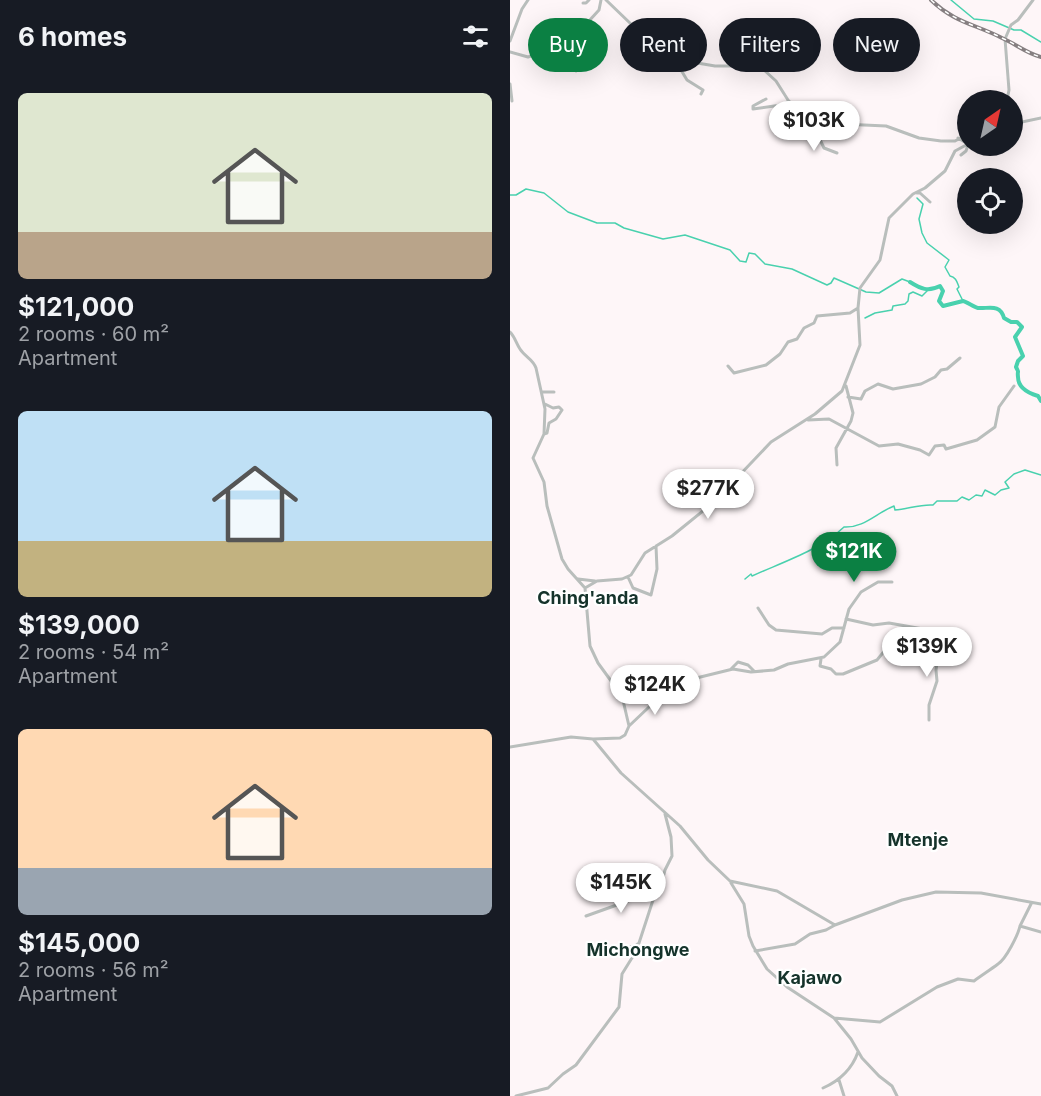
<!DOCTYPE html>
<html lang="en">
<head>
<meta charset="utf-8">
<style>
	body { margin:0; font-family:Inter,sans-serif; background:#242831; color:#f1f3f6; height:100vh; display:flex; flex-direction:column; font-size:22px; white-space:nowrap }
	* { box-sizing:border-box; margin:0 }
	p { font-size:20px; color:#9ea1a6 }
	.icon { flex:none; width:33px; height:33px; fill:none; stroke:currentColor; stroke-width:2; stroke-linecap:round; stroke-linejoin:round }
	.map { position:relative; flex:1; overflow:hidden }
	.sheet { display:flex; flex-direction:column; background:#171b24; width:510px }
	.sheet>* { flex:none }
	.hud { position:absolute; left:18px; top:18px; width:423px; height:54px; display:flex; gap:12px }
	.needle { width:39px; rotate:34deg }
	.controls { position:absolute; left:447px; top:90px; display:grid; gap:12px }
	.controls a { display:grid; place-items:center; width:66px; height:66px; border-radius:50%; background:#171b24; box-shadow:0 6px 24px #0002; font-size:30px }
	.price { position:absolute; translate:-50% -51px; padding:0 14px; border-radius:21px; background:#fff; color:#222; font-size:20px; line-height:39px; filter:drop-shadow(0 2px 3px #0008) }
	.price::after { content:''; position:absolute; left:50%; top:36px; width:18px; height:14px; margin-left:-9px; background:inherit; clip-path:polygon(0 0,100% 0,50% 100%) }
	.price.selected { background:#0b8043; color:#fff }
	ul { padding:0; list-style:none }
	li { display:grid; align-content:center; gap:12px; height:318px; padding:0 18px }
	li span { display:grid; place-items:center; height:186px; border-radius:9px; color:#555 }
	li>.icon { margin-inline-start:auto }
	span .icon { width:108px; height:108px; fill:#fffc; stroke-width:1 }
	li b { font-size:26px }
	h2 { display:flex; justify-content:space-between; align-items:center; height:72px; padding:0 18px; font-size:26px }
	.tag { padding:0 21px; border-radius:27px; background:#171b24; box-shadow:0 6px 24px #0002; font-size:21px; line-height:54px }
	.tag.selected { background:#0b8043; color:#fff }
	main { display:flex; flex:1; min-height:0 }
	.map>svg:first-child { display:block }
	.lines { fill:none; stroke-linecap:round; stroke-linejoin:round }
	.stream { stroke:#49d1ae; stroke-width:1.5 }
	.river { stroke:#49d1ae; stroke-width:4 }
	.minor { stroke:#b9bebc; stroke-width:3 }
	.rail-casing { stroke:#867f81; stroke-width:4 }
	.rail { stroke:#fff; stroke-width:1.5; stroke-dasharray:4.5; stroke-linecap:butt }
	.labels { text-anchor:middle; stroke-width:4.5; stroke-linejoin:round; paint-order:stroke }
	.quarter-label { font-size:18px; font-weight:bold; fill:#15332b; stroke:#fff }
</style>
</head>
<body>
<main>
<section class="sheet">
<h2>6 homes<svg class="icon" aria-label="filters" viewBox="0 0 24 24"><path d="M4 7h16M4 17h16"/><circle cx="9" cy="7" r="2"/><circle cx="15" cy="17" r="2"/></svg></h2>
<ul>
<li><span style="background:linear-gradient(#dfe7d0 75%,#b9a48a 0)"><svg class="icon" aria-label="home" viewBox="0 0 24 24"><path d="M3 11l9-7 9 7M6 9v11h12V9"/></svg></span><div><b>$121,000</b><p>2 rooms · 60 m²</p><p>Apartment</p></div></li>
<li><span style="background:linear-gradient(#bfe0f5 70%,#c2b280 0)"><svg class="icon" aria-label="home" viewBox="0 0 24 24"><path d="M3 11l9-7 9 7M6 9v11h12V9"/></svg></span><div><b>$139,000</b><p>2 rooms · 54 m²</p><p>Apartment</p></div></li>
<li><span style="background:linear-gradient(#ffd9b3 75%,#9aa5b1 0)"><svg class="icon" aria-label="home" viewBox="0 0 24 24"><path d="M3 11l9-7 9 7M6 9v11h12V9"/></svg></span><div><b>$145,000</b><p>2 rooms · 56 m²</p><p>Apartment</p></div></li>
</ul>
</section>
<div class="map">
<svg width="531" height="1096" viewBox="0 0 531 1096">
	<rect width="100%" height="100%" fill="#fef6f8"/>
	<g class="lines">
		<path class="stream" d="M441,0L464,19L483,21L504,30H511L531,42
			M0,195H6L16,189L34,193L58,212L87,223H105L114,228L153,239L175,235L220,250L230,261L236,262L239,253L245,254L255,264L282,269L317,285L321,283L324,278L356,292L369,293L392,279L400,282
			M407,198L413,204L409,219L412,233L417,243L439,260L435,267L440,276C446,277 447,282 449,287L447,289L453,301
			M355,318L365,313L382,310L383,306L395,304L398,301L399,294L403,292L412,296L418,290
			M235,579L241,574L242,576C273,562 310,550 334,527C354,528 366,513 384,506L385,510C398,509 410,504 423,505L427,501H447L452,497L459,500L466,495L472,496L475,490L485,495L491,490L499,488L495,482L504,474L515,470L531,475"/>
		<path class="river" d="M400,282C411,289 418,292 430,286L433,291L429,301L433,306L453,301C457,302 464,307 468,308C478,309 490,303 494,318L501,322H507L512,327L505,337L513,356L508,361L506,367C510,375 507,368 508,377C508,388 518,393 528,396L531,401"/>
		<path class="minor" d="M96,0L121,24L164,59L205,66H231L254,70L266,81L290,119L304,127L309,129L332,124L376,126L409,138L431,141H445L458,134
			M73,3H76L79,0
			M0,41L12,9L18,0
			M146,46L151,41L157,39L164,44L166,40
			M68,48L72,50L74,62L71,68
			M170,51L173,53H177L180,61
			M0,52L18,57L24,55L28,60L35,62
			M165,60L177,80L193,90L191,94
			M46,61L58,43L59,38L68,33L89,10L91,0
			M156,64L162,58
			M232,65L250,61H273L280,35L295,37
			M66,71L69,55L68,33
			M0,84L2,101
			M497,100L499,90L495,39L501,25L508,20L523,0
			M243,109L271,105L279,101
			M243,109V106L256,99
			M502,124L531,118
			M304,127L314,148L327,153
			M448,138L458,144
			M451,155L456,151L458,145
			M407,193H410L420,202
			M0,332C5,337 6,343 10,349C15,357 23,359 26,368L35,409L34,434L23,458L34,482L37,506L52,559L58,569L75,588
			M218,366L224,373L256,365L270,354L278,342L287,339L294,328L304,323L307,316L340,313L348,308
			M32,392H44
			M338,397L351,399L355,391L368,384L383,389L411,384L425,377L431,370L437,369L450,358
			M298,420L319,419L369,446L388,444L410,450L419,455L425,446L434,445L436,449L467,440L485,427L489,407L504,386
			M34,434L37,433L39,423L46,419L52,410L49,407L43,408L35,404
			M327,465L326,448L341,421L343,413L336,386
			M118,577L123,588L141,595L147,569L146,546
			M68,579L85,581
			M248,608L259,625L266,630L312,634L322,628H334
			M336,619L363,625L379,623L413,629L423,637L428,656L426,670L427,681L419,705V720
			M311,659L310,666L321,669L326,674H333L367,660L376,649L384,650
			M221,669L228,662L238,665L244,671
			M110,670L113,689L111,693
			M119,726L158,689L166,683L223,669L241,672L264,670L278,664L314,657L330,642L339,609L351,592L368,582H382
			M83,739L111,773L170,826L198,860L220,881L267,891L325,925L392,900L426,892L471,893L531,904
			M0,747L61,737L83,739L110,738L115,735L119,726L112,696L88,663L80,646L75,588L87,581L112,579L121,575L135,553L162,536L204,502L261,442L305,414L332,391L350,345L348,308L350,288L370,260L379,218L403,194L415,188L435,171L445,151L458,144
			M221,883L234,904L239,936L243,946L257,969L277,987L324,1018L370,1022L427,987L448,979L464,981C472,975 480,970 488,964C496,959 508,935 510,926
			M521,904L510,926L531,932
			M76,916L132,896L143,897
			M92,951L125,946L129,943L144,897L151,885L155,870L162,856L161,837L155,814
			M245,951L285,944L300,934L316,930L325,925
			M324,1018L341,1039L352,1058L369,1076L382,1086L387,1096
			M329,1080L334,1096
			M313,1088C329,1081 342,1069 348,1052
			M6,1096L38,1088L53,1074L66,1065L109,1007L112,974L125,953V946"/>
		<defs>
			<path id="rail" d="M421,0C445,23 465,24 492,38C506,44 516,53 531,57"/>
		</defs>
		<use href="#rail" class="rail-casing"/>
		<use href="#rail" class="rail"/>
	</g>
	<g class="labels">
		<g class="quarter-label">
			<text x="78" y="604">Ching'anda</text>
			<text x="408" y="846">Mtenje</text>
			<text x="128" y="956">Michongwe</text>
			<text x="300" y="984">Kajawo</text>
		</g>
	</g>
</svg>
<div class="controls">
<a><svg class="needle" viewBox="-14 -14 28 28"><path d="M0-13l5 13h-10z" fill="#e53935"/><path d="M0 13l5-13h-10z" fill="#9ea1a6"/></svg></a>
<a><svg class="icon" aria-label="locate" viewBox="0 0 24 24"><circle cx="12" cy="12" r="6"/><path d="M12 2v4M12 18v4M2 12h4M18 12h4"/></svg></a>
</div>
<b class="price" style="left:304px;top:152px">$103K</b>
<b class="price" style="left:198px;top:520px">$277K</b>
<b class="price selected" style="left:344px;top:583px">$121K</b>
<b class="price" style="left:417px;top:678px">$139K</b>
<b class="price" style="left:145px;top:716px">$124K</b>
<b class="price" style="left:111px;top:914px">$145K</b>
<div class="hud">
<a class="tag selected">Buy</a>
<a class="tag">Rent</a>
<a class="tag">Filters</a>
<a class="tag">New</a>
</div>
</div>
</main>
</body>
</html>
